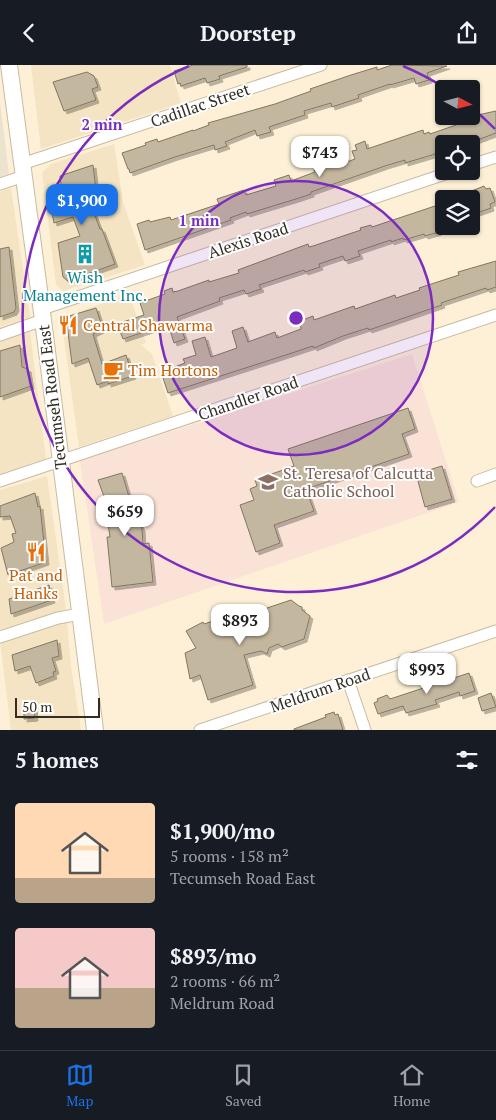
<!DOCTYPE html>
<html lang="en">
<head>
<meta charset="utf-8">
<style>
	body { margin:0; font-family:"PT Serif",serif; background:#242831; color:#f1f3f6; height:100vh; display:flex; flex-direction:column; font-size:19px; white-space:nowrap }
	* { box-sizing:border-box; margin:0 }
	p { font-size:16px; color:#9ea1a6 }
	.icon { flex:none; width:28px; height:28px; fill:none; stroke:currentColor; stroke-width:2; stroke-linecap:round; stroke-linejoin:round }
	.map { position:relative; height:665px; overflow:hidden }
	.side { display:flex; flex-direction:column; background:#171b24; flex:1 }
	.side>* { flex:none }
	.needle { width:32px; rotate:97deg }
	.buttons { position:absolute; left:435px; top:15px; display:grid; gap:10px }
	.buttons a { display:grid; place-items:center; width:45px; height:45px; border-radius:5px; background:#171b24; box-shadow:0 1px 4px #0004; font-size:25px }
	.scale { position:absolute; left:15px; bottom:12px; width:85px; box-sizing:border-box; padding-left:5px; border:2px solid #332e24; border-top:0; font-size:14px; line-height:18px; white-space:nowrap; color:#332e24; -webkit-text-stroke:4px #fefefe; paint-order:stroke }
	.price { position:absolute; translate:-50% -42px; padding:0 11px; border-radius:10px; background:#fff; color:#222; font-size:16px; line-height:32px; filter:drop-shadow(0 1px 2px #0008) }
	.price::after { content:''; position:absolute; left:50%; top:30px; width:15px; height:11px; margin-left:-8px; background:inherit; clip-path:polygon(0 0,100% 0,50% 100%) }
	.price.on { background:#1a73e8; color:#fff }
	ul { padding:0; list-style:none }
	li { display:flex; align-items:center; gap:15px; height:125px; padding:0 15px }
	li span { display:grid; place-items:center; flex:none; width:140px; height:100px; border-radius:5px; color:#555 }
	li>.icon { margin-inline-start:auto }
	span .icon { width:60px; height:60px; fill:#fffc; stroke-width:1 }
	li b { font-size:21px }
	h2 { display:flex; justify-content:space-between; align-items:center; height:60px; padding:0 15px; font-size:21px }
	header { display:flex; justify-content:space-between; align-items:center; height:65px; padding:0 15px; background:#171b24; font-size:22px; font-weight:800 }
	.dock { display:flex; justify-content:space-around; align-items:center; height:70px; border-top:1px solid #363941; background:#171b24; font-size:14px; color:#9ea1a6 }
	.dock a { display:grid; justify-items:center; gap:2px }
	.dock .on { color:#1a73e8 }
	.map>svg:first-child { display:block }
	.built { fill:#f4e4c3 }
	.industrial { fill:#ece3ce }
	.education { fill:#fae2d7 }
	.building { fill:#c4b79f; stroke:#81765f; filter:url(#shadow) }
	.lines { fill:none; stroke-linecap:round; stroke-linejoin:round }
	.minor-casing { stroke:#c8bba2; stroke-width:13 }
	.secondary-casing { stroke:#c8bba2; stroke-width:18 }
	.minor { stroke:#fff; stroke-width:11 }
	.secondary { stroke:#fff; stroke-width:16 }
	.ring { fill:none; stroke:#7b2cbf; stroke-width:2.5 }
	.labels { text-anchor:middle; stroke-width:4; stroke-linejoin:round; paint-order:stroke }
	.street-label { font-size:16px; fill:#332e24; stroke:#fefefe }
	.culture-label { font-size:16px; fill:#0d838f; stroke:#fefefe }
	.food-label { font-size:16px; fill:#c56008; stroke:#fefefe; text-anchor:start }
	.education-label { font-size:16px; fill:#785e54; stroke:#fefefe; text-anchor:start }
	.centre { fill:#7b2cbf; stroke:#fefefe; stroke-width:2.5 }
	.ring-label { font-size:15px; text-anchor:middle; font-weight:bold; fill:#7b2cbf; stroke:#fefefe; stroke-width:4; stroke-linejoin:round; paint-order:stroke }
</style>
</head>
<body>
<header><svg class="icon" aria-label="back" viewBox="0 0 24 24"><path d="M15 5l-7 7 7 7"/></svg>Doorstep<svg class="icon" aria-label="share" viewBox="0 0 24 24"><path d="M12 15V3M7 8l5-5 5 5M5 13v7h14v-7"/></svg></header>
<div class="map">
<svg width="496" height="665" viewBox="0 0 496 665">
	<defs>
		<filter id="shadow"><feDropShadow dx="3" dy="3" stdDeviation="0" flood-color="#0004"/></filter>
	</defs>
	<rect width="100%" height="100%" fill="#fdf0d6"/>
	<path class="built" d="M31,0H170L181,38L41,84Z
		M114,79L123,137L145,200L63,226L56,220L42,108L51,99Z
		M11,123L30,252L0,262V127Z
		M129,229L146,278L141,280L152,289L173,351L79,382L61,253Z
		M30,266L46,394L0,410V276Z
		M47,411L66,544L0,567V425Z
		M67,557L71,601L81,665H11L0,576Z"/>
	<path class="industrial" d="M0,37L9,109L0,112Z"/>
	<path class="education" d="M412,289L459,437L104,559L80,396Z"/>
	<path class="building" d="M193,0H247V2L219,11L220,14L207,18L205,13L181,21L180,18L178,19L174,6Z
		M392,0L447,1L427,8L429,15L416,19L414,13L390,20V19L358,30L359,33L332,42L331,38L304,46L305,50L269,62L271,67L257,71L255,65L225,77L227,81L215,85L214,80L175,92L130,108L129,104H128L122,88L146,80L145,78L157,74L158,77L193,65V66L209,60L208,58L275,39L311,26L310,24L351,10L377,2V5Z
		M87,7L94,11L98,22L92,24L96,35L64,46L53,17Z
		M496,46V68L467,79H444V85L432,90L405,98V95L385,101L311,127V129L296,134L247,149L246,147L230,153L231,155L145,185L137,159L149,155L150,157L170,152L171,155L219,139L217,134L244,125L246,130L276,121L274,115L289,110L291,116L315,107L314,105L329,99L330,103L355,94L352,86L357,85L355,80L365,76L367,84L423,65L424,69L429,67L430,69L456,60L455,53L461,51H473Z
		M93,100L96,125L103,142L93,145L100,164H102L115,199L68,216L63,212L58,178L80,171L73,152L54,158L51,142L63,137L60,111Z
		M484,121L486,124L490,123L495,137L490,139L491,143L471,150V134H452Z
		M444,138V160L438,162L439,167L425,171L424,169L404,175L403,173L391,177V175L358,186L360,191L345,196L343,191L319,199L320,202L305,207L304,205L259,220L261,224L246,229L244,225L219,233L220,236L177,252L185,274L174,278L168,259L123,274L117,259L144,250L140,238L165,229L164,226L172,223L173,227L178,226L209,215V217L239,208L238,205L308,179L309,182L313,181L361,165L360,163L371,160L372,162Z
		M9,182L16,243L14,247L0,252V184Z
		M496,196V222L487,225L486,223L441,238L442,240L369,265L368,263L343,271L314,283L313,281L289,289L168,328L161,307L185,298L183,294L196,290L192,276L205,272L211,292L237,283L232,266L243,262L248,277L275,267L277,273L301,264L300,256L313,251L314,255L354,241L355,244L395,230L396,233L420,225L419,223L459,210L458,207Z
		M96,243L103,264L93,269L102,299L126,290L133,311L108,319V316L97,320L88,293L72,299L66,252Z
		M20,280L22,302L28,304L31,321L0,332V286Z
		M408,343L415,364L402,369L409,389L306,424L314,446L274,460L280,478L256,487L240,440L254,435L250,424L257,421L255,415L294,401L288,384Z
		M442,401L452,434L425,442L416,409Z
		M122,408L135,452L137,450L142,464L143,479L149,478L153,517L112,522L107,472H110L107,452L111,451L98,415Z
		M35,428L38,442L40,441L46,497L8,510L1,483L14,477L12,469L16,468L10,451L0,452V441Z
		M49,520L52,535L11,549L9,534Z
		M291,535L299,541L302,542V545L310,551L304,574L282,582L278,579L269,583L267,589L261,586L244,590L253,620L208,635L200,610L190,614L185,588L196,583L186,566L203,557L204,559L231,550L234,560L250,555L251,552L256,550L265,557L267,543Z
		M57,575L59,591L52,593L56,606L53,607L54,611L36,618L30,601L15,606L12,590Z
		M469,608L475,626L460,631L459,627L435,635L437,639L406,648L403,641L378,649L374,638L378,636L377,634L387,630L390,634Z
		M491,628L496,642L482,646L478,633Z
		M34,642L35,653L24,654V643Z
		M334,647L335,650L338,649L343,665H294V664L326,652L325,650Z"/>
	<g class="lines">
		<defs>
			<path id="minor" d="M22,99L321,0
				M471,100L496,92
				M0,119L24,111
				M42,244L454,106
				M0,270L43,255
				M0,416L496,250
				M477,416L496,409
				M0,572L58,553L80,549
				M348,615L365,665
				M200,665L496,566"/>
			<path id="secondary" d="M9,0L43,255L95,665"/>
		</defs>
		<use href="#minor" class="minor-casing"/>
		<use href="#secondary" class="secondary-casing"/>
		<use href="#minor" class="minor"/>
		<use href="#secondary" class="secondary"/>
	</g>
	<circle cx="296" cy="253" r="137" fill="#7b2cbf" fill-opacity=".12"/>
	<g class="ring">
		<circle cx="296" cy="253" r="137"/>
		<path d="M495 442A274 274 0 1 1 189 1M403 1A274 274 0 0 1 445 23M472 43A274 274 0 0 1 495 64"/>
	</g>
	<defs>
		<symbol id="building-bare" viewBox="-9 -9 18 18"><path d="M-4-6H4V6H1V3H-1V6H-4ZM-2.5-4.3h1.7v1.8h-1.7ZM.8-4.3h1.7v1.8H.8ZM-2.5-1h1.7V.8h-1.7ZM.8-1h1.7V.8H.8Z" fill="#0f9aa8" stroke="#fefefe" stroke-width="2.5" paint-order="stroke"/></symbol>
		<symbol id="restaurant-bare" viewBox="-9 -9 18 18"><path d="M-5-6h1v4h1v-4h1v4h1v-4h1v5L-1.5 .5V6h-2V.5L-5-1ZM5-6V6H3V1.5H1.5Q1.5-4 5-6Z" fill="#e8710a" stroke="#fefefe" stroke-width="2.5" paint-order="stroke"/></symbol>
		<symbol id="cafe-bare" viewBox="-9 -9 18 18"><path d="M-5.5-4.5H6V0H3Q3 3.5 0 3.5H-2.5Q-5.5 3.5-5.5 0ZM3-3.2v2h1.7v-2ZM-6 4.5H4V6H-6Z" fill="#e8710a" stroke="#fefefe" stroke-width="2.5" paint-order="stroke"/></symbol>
		<symbol id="school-bare" viewBox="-9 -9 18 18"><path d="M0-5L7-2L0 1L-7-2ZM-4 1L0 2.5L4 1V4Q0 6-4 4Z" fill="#8d6e63" stroke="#fefefe" stroke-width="2.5" paint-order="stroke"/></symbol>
	</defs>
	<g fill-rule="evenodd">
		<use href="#building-bare" x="71" y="175" width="28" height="28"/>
		<use href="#restaurant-bare" x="54" y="246" width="28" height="28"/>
		<use href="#cafe-bare" x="99" y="291" width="28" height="28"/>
		<use href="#school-bare" x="254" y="403" width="28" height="28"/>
		<use href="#restaurant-bare" x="22" y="473" width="28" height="28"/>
	</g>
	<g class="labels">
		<g class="street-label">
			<text transform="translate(200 40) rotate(-19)" y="6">Cadillac Street</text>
			<text transform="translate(248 175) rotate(-18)" y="6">Alexis Road</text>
			<text transform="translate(52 332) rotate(-97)" y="6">Tecumseh Road East</text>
			<text transform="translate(248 333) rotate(-19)" y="6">Chandler Road</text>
			<text transform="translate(320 625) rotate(-19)" y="6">Meldrum Road</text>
		</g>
		<g class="culture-label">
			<text x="85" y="218">Wish<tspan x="85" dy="18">Management Inc.</tspan></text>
		</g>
		<g class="food-label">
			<text x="83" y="266">Central Shawarma</text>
			<text x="128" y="311">Tim Hortons</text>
			<text x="36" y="516" text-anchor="middle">Pat and<tspan x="36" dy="18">Hanks</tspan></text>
		</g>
		<g class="education-label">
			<text x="283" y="414">St. Teresa of Calcutta<tspan x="283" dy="18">Catholic School</tspan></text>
		</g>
	</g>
	<circle cx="296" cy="253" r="8" class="centre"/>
	<g class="ring-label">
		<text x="102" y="65">2 min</text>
		<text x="199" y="161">1 min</text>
	</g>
</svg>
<div class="buttons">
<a><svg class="needle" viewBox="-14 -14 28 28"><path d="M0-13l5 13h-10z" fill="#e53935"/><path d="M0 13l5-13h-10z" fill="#9ea1a6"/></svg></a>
<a><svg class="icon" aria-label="locate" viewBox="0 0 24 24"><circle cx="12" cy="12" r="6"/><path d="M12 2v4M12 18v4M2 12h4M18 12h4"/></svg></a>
<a><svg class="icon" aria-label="layers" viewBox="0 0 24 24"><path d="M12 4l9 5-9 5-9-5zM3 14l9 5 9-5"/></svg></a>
</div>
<div class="scale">50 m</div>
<b class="price" style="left:320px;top:113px">$743</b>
<b class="price on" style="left:82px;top:161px">$1,900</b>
<b class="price" style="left:125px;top:472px">$659</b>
<b class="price" style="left:240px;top:581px">$893</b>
<b class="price" style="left:427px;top:630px">$993</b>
</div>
<section class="side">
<h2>5 homes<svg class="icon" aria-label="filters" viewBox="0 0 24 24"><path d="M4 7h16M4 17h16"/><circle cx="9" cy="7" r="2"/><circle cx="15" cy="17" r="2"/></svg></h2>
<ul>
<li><span style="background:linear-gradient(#ffd9b3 75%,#b9a48a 0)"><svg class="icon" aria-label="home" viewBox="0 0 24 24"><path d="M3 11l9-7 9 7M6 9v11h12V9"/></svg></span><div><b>$1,900/mo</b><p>5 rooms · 158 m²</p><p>Tecumseh Road East</p></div></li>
<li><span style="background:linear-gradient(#f6c9c9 60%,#b9a48a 0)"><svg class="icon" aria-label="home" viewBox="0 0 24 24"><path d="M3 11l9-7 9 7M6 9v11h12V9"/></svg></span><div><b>$893/mo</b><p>2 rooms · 66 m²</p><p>Meldrum Road</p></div></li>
</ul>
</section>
<nav class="dock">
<a class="on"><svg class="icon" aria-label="map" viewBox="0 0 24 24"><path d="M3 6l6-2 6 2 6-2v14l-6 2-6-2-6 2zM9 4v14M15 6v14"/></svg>Map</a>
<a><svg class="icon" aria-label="saved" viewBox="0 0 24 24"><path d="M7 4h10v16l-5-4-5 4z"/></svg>Saved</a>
<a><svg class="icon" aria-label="home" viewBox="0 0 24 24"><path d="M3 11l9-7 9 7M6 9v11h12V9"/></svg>Home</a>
</nav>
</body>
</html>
